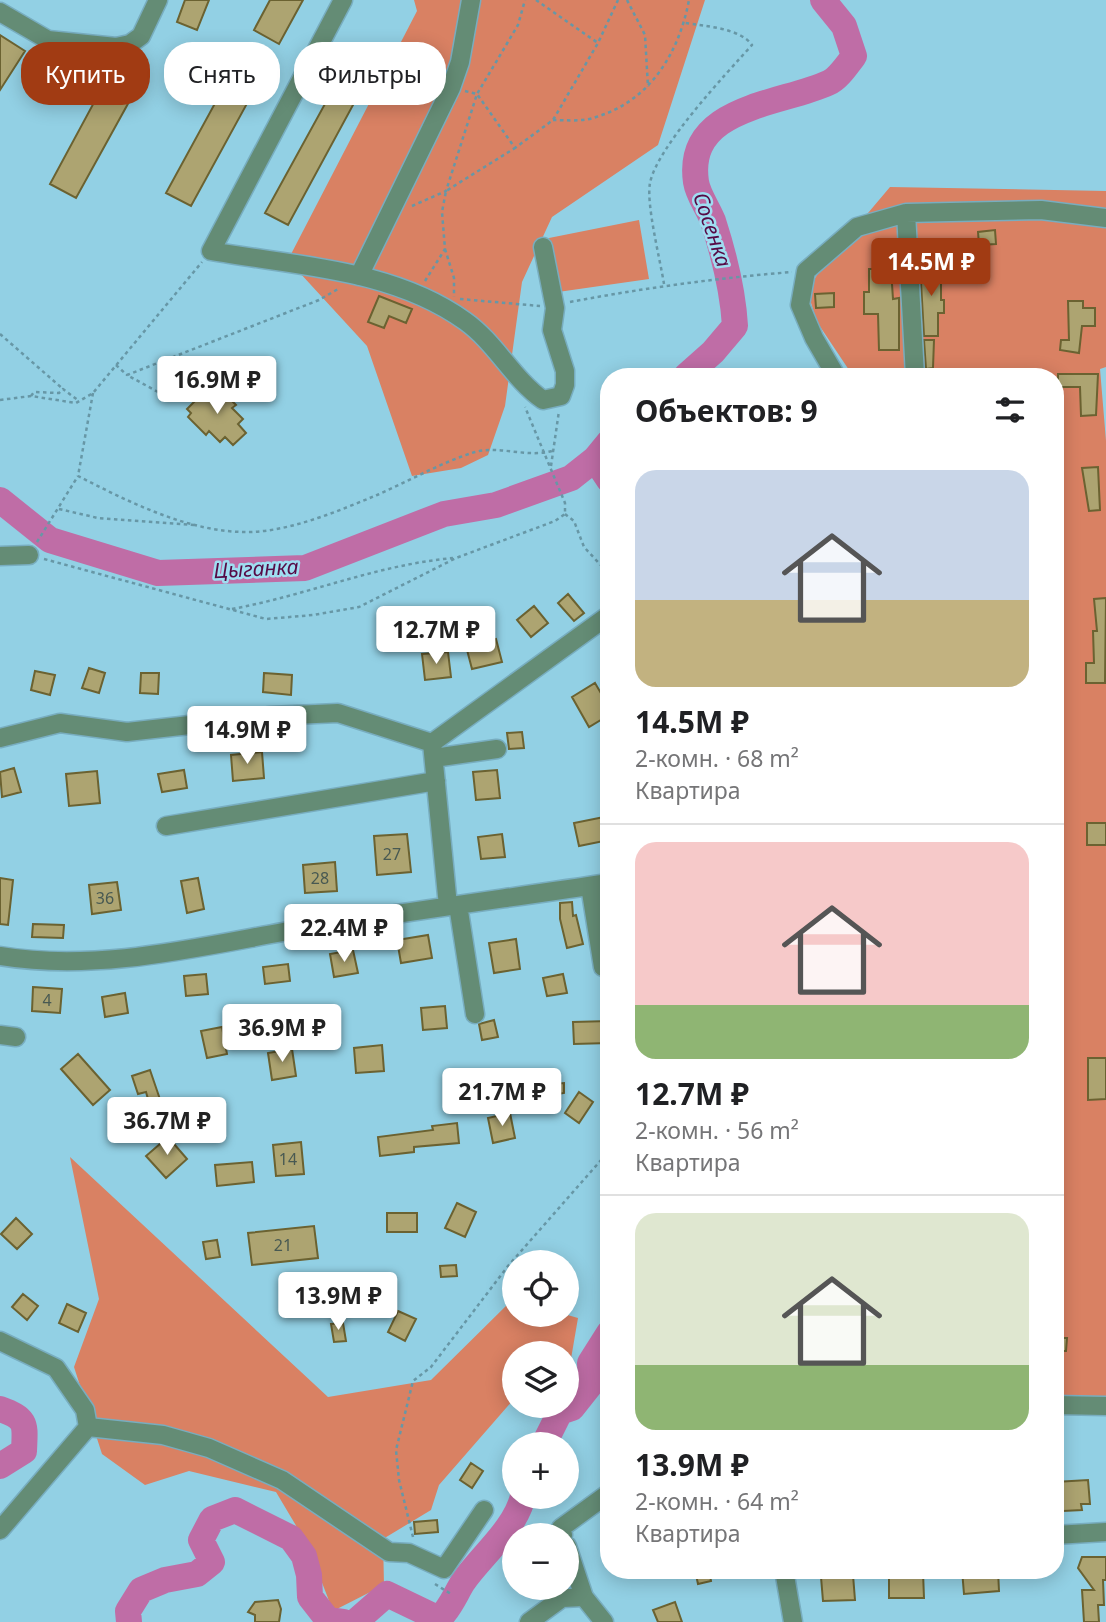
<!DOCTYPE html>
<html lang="ru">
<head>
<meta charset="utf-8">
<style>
	body { margin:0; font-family:"Noto Sans",sans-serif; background:#f2f2f2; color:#202124; height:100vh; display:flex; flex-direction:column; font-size:26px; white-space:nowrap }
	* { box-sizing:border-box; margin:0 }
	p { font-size:23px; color:#757577 }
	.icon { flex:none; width:38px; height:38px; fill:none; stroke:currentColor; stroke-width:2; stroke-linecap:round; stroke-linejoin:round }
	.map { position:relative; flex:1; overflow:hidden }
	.panel { position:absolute; left:600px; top:368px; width:464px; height:1211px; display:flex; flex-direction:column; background:#fff; border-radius:28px; box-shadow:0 4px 18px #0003 }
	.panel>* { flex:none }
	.guide { position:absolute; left:21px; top:42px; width:474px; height:63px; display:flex; gap:14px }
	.buttons { position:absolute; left:502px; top:1250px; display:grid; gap:14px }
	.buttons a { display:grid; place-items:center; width:77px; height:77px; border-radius:50%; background:#fff; box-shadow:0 4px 18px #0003; font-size:35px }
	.price { position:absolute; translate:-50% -60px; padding:0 16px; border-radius:7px; background:#fff; color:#222; font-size:23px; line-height:46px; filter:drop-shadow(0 2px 4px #0008) }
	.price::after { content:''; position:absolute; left:50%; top:42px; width:21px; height:16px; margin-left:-10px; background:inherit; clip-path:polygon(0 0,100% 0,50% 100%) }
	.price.current { background:#a13b13; color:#fff }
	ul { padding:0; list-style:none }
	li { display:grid; align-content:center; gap:14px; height:371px; padding:0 35px }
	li+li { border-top:2px solid #e0e0e0 }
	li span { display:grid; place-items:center; height:217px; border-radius:21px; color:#555 }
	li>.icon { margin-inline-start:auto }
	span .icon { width:126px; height:126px; fill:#fffc; stroke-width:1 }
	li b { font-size:30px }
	h2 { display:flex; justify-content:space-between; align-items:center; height:84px; padding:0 35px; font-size:30px }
	.chip { padding:0 24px; border-radius:28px; background:#fff; box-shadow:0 4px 18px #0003; font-size:24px; line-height:63px }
	.chip.current { background:#a13b13; color:#fff }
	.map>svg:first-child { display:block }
	.green { fill:#d98163 }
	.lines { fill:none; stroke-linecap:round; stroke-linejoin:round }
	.river { stroke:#bf6da6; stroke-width:26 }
	.building { fill:#ada471; stroke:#6b6231; stroke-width:2 }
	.minor-casing { stroke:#78adbf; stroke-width:21 }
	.path { stroke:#6797a6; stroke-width:2.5; stroke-dasharray:3.5 3.5; stroke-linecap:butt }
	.minor { stroke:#648c75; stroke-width:18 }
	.labels { text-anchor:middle; stroke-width:5; stroke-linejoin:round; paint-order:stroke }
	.number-label { font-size:16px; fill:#485952 }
	.water-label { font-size:21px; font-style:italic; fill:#560a45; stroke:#9fddf1 }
</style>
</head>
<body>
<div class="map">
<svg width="1106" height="1622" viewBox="0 0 1106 1622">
	<rect width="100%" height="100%" fill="#92d0e4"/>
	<path class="green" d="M414,0H705L658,145L552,217L522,282L505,406L488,455L461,468L412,476L367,346L288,260L417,11Z
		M890,187L1106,191V367L1100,369L1106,441V1404L1055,1402V376H853L817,322L807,290L824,265Z
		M639,220L649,279L558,292L549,238Z
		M70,1157L328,1397L431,1380L512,1300L514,1314H564L578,1318L567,1382V1353H514V1399L439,1485L431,1510L383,1539L384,1585L333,1611L307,1544L276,1492L189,1471L145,1485L102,1454L74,1367L99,1299Z"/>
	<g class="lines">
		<path class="river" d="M686,376L713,352L735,326C733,291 724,255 713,221C708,208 698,195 696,182C685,106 780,105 828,83C838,79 847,65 854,56L844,26L823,0
			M609,442L595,459L609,480
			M0,500L50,540L158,573L305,568L444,514L496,505L571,478L595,459
			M0,1409C28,1419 25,1424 24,1451L0,1466
			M544,1444L560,1412L572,1408L591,1384L590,1363L609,1333
			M129,1622L128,1611L141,1590L165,1580L197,1574L212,1562L201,1540L212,1519L235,1510L291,1538L304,1556L309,1575L310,1597L328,1620L343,1622
			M355,1622L387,1594L439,1619C451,1607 455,1595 463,1582C481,1556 516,1528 523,1496"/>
	</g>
	<path class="building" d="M185,0H209L197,30L177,22Z
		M270,0H303L279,44L254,30Z
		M0,35L25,51L0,90Z
		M122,57L146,71L76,198L50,184L118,58Z
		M237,63L262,76L191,206L166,193Z
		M337,82L359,94L288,225L265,213Z
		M995,230L996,244L979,245L978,232Z
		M968,251L969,268L944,270L942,252Z
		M920,264L941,265V300H944V313H938V336H924Z
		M869,269H891L893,299L899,298V350H879L878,314H864V292H869Z
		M834,293V307L816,308L815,294Z
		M379,296L412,309L406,323L389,316L384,328L368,322Z
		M1068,301H1083V308H1095V326H1082L1079,353L1060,350L1061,340H1069Z
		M924,340H934L933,368L926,369Z
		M1058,374H1098L1096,415L1081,416L1080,387H1058Z
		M210,386L215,391L218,387L236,405L232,408L243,419L238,424L246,433L233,445L225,437L220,442L209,431L206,435L188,417L191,413L187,409Z
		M1098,467L1100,510L1089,511L1082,468Z
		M568,594L584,613L574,621L558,603Z
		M1106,598L1105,683H1086V663H1094L1093,631H1097L1094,599Z
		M534,606L548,623L531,637L517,620Z
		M496,639L502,662L472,669L466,646Z
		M448,652L451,677L425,680L422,654Z
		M89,668L105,673L99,693L82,688Z
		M35,671L55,675L50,695L31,690Z
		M141,673H159L158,694L140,693Z
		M264,673L292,675L291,695L263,692Z
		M595,683L609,707V715L589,727L572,697Z
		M522,732L524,748L509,749L507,733Z
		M262,752L264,778L233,781L231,755Z
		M14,768L21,792L2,797L0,772Z
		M184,770L187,788L162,792L158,774Z
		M497,770L500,798L476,800L473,772Z
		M97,771L100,803L69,806L66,774Z
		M609,816V840L579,846L574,823Z
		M1087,823H1106V845H1087Z
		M407,834L411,872L377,875L374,836Z
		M502,834L505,857L481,859L478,837Z
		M335,862L337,891L305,893L303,865Z
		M0,878L13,880L8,925L0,924Z
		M198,878L204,909L187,913L181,881Z
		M117,882L121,910L92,914L89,885Z
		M572,902L573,916L576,915L583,944L567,948L560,919V903Z
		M33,924L64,925L63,938L32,937Z
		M428,935L432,958L401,963L397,940Z
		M516,939L520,969L494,973L489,943Z
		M353,950L358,973L334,977L330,954Z
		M288,964L290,981L265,984L263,967Z
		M206,974L208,994L186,996L184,976Z
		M563,974L567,993L547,996L543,978Z
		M33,987L62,989L60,1013L32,1011Z
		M125,993L128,1013L105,1017L102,997Z
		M445,1006L447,1028L423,1030L421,1008Z
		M494,1020L498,1037L482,1040L479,1024Z
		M609,1021V1043L574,1044L573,1022Z
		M222,1027L227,1054L207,1058L201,1031Z
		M382,1045L384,1071L356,1073L354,1048Z
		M292,1049L296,1076L272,1080L268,1053Z
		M78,1054L110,1090L93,1105L61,1069Z
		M1088,1058H1106V1099L1088,1100Z
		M150,1070L165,1114L153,1117L146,1092L138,1094L132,1076Z
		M539,1080L540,1085L564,1083V1093L528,1099L525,1084Z
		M579,1092L593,1102L579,1123L565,1113Z
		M510,1113L515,1138L493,1143L488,1118Z
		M457,1123L459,1143L414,1147V1152L380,1156L378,1137L433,1130L432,1126Z
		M168,1137L187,1159L166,1178L146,1156Z
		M301,1142L304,1174L276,1176L273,1145Z
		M252,1162L254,1182L217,1186L215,1165Z
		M457,1203L476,1212L465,1237L445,1228Z
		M387,1213H417V1232H387Z
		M16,1218L32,1234L17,1249L1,1234Z
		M314,1226L318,1258L252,1265L248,1233Z
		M217,1240L220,1257L206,1259L203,1242Z
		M456,1265L457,1276L441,1277L440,1266Z
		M23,1294L38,1306L27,1320L12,1307Z
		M67,1304L86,1313L78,1332L59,1323Z
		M398,1311L416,1319L405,1341L388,1332Z
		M343,1323L346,1341L334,1342L331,1324Z
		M1055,1338H1067L1066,1351H1055Z
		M471,1463L483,1471L472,1488L460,1480Z
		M1088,1480L1090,1504H1081L1082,1510L1063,1511L1062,1505H1056L1055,1482Z
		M437,1520L438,1532L415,1534L414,1522Z
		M1082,1557H1106V1580H1103L1104,1605H1098L1099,1622H1084L1082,1590H1094L1078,1568Z
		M695,1570H709L711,1581L698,1584Z
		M962,1570H998L999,1591L964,1594Z
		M923,1572L924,1598H889V1573Z
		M853,1575L855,1600L823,1601L821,1577Z
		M278,1600L281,1609L279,1622H255V1615L248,1612L255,1602Z
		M675,1602L682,1622H658L653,1610Z"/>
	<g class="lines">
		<defs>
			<path id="minor" d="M343,0L211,251C296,266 393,269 465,321C496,343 512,378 543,400L561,396L565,385V371L552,330L555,308L543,247
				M0,12L48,40L116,47L130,44L141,36L158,0
				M906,213L915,376
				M359,276L451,88L460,62L471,0
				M836,376L814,338L800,305L806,271L857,227L906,213L1041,210L1106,218
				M0,556L29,555
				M0,738L60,723L127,732L271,716L338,713L432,743
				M432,743L609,615
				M432,743L448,906
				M434,758L497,749
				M166,826L436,781
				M590,886L603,967
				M458,905L475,1014
				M0,956C101,973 206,945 305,928C406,912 508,898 609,883
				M0,1035L16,1037
				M0,1341L56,1368L85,1410L88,1427L0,1530
				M1055,1405L1106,1406
				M88,1427L163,1435L209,1448L282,1480L389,1552L409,1553L444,1569L484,1510
				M563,1535L561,1528L609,1493
				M1055,1535L1106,1532
				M567,1546L584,1597L604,1622
				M784,1570L793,1622
				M529,1622L562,1598L584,1597"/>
		</defs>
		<use href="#minor" class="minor-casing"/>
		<path class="path" d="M536,0L598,43
			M627,0L645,35L648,87
			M465,91L477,94L515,148L553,120L598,43L618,0
			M553,120C566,120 583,122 596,117C650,101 679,53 689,0
			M412,206L446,191L477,94L518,25L525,0
			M445,249L454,278V297
			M425,281L445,249L442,212L446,191L515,148
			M664,284C660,259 646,204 650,183C657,147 726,74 752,45C740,28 704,26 685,23
			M460,299L540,306
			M570,302C644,288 717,278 792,272
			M0,334L63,389
			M116,365L127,375
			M158,392L127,375L319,300L338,289
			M93,393L78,476C129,502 190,533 249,532C292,531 338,511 377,495C409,481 442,462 475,452C500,445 529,459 555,450
			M31,396L34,392L59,393L63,389L79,401
			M0,400L31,396L76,403L93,393L202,262
			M551,466L559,411
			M59,509L98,518L194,525
			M565,514L574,521L584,547L609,574
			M37,542L78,476
			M44,559L266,619L313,615L359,607L456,558L555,521L565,514V503L525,407
			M232,609C308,595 376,565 453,558
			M413,1537L399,1480L396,1450L413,1381L431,1367L508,1266L609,1151
			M435,1584L451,1594"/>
		<use href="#minor" class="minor"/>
	</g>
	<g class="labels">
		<g class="number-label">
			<text x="392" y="860">27</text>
			<text x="320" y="884">28</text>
			<text x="105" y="904">36</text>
			<text x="47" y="1006">4</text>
			<text x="288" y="1165">14</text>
			<text x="283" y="1251">21</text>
		</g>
		<g class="water-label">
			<text transform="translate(712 230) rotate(71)" y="7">Сосенка</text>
			<text transform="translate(256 569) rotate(-3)" y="7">Цыганка</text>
		</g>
	</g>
</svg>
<div class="buttons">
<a><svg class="icon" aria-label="locate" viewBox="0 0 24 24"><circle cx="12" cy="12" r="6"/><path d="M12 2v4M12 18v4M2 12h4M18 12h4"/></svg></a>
<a><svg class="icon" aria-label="layers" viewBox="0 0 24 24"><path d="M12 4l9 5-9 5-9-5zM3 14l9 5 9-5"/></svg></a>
<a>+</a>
<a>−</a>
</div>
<b class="price current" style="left:931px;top:298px">14.5M ₽</b>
<b class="price" style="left:217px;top:416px">16.9M ₽</b>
<b class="price" style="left:436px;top:666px">12.7M ₽</b>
<b class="price" style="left:247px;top:766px">14.9M ₽</b>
<b class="price" style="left:344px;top:964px">22.4M ₽</b>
<b class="price" style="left:282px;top:1064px">36.9M ₽</b>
<b class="price" style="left:502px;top:1128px">21.7M ₽</b>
<b class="price" style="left:167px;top:1157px">36.7M ₽</b>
<b class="price" style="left:338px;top:1332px">13.9M ₽</b>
<div class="guide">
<a class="chip current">Купить</a>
<a class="chip">Снять</a>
<a class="chip">Фильтры</a>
</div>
<section class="panel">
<h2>Объектов: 9<svg class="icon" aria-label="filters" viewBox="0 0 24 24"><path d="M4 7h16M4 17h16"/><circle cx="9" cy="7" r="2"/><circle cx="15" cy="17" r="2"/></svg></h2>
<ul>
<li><span style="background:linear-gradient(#c9d6e8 60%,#c2b280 0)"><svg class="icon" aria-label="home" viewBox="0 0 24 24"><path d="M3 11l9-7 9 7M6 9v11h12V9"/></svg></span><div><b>14.5M ₽</b><p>2-комн. · 68 m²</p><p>Квартира</p></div></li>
<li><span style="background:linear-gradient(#f6c9c9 75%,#8fb573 0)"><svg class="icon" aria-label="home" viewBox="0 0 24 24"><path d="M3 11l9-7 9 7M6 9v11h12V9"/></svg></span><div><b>12.7M ₽</b><p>2-комн. · 56 m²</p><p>Квартира</p></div></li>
<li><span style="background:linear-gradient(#dfe7d0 70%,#8fb573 0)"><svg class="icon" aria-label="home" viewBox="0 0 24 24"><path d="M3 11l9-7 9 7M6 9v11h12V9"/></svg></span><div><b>13.9M ₽</b><p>2-комн. · 64 m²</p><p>Квартира</p></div></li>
</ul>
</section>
</div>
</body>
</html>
